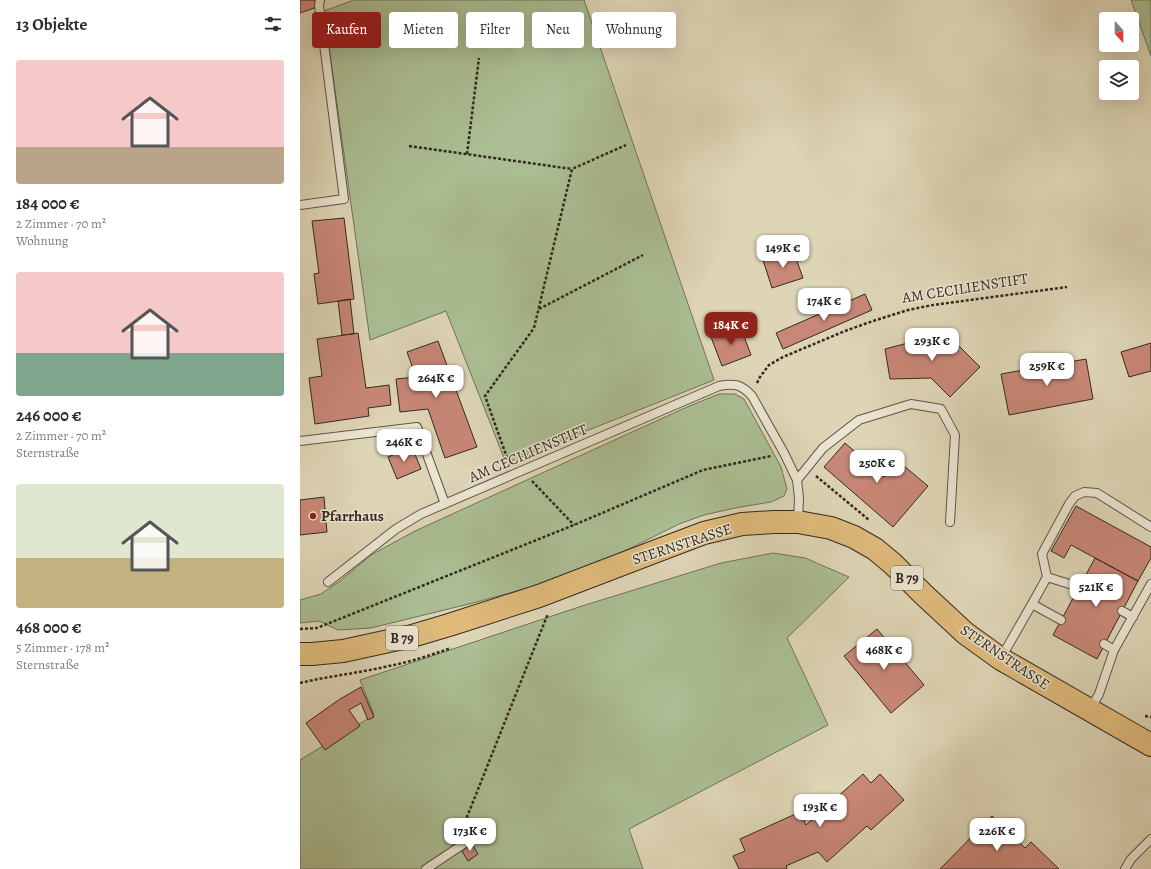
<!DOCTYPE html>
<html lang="de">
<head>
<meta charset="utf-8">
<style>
	body { margin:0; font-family:Alegreya,serif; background:#f2f2f3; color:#2b2b33; height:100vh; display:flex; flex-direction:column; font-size:15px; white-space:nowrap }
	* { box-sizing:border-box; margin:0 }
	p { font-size:13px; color:#7c7c81 }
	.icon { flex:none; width:22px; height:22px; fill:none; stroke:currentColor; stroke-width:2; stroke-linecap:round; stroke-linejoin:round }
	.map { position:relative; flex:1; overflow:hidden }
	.side { display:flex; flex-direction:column; background:#fff; width:300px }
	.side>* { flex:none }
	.guide { position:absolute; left:12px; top:12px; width:380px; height:36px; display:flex; gap:8px }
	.needle { width:26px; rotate:159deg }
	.tools { position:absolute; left:799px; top:12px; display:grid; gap:8px }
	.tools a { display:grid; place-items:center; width:40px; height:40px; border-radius:4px; background:#fff; box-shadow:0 4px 16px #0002; font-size:20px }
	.price { position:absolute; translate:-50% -34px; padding:0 9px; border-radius:8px; background:#fff; color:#222; font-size:13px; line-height:26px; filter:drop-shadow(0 1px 2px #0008) }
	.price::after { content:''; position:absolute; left:50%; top:24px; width:12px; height:9px; margin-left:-6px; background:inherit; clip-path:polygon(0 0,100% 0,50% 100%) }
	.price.active { background:#8f2418; color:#fff }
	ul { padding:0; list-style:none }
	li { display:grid; align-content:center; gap:8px; height:212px; padding:0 16px }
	li span { display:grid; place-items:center; height:124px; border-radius:4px; color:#555 }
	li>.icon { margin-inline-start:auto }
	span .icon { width:72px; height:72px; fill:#fffc; stroke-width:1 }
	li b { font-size:17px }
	h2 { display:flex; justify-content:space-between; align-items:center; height:48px; padding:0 16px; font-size:17px }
	.tag { padding:0 14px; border-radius:4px; background:#fff; box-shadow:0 4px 16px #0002; font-size:14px; line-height:36px }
	.tag.active { background:#8f2418; color:#fff }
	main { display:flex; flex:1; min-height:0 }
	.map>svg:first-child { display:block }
	.green { fill:#abbe93; stroke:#6f745a }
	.building { fill:#c88777; stroke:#332a20 }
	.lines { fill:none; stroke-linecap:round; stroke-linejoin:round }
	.lane-casing { stroke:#5e5546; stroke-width:10 }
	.primary-casing { stroke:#332a20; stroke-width:24 }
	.path { stroke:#332a20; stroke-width:2.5; stroke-dasharray:3 2; stroke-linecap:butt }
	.lane { stroke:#eae4d0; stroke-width:8 }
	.primary { stroke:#dfba7b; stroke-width:22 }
	.poi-dot { fill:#8f2418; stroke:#eae4d0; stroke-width:1.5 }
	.labels { text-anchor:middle; stroke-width:3; stroke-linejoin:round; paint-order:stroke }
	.shield { fill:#eae4d0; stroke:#6a6255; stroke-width:1 }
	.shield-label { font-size:14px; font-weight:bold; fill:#332a20 }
	.street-label { font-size:15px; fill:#332a20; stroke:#eae4d0 }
	.poi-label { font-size:15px; font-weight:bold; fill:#332a20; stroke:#eae4d0; text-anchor:start }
</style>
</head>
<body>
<main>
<section class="side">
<h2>13 Objekte<svg class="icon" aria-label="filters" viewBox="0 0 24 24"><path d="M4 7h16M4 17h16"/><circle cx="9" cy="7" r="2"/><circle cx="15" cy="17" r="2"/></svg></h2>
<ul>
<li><span style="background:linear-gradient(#f6c9c9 70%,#b9a48a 0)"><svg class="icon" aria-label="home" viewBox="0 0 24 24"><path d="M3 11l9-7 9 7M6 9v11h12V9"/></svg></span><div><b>184 000 €</b><p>2 Zimmer · 70 m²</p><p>Wohnung</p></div></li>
<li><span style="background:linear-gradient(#f6c9c9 65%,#7fa58c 0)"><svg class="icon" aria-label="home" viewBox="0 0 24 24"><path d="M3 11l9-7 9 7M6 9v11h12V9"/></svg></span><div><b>246 000 €</b><p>2 Zimmer · 70 m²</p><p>Sternstraße</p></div></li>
<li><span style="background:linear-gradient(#dfe7d0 60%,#c2b280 0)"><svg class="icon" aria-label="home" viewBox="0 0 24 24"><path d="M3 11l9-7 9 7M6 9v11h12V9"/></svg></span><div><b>468 000 €</b><p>5 Zimmer · 178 m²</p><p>Sternstraße</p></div></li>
</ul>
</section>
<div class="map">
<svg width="851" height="869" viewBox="0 0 851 869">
	<rect width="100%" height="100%" fill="#ded5b6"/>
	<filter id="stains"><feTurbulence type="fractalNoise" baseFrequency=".005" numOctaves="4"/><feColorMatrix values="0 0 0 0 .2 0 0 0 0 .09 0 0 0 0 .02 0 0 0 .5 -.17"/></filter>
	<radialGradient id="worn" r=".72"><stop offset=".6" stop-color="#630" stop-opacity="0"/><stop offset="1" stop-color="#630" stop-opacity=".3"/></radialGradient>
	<path class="green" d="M54,0H284L414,380L206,463L146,311L70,340L24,11Z
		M831,0H851V56Z
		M419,394H435L444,399L481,467L487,489L484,496L471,502L435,508L404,515L379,524L335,546L301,562L231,587L173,603L71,628L38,630L19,621L0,623V600L21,594L40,581L71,555L115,531L387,407Z
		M473,553L505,558L549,577L487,638L528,725L329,829L343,869H0V760L74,715L60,680L282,606L421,563Z"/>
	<path class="building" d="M0,0H14L17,7L0,13Z
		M44,218L54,299L18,304L14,274L19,273L12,221Z
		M493,250L503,278L472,288L463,260Z
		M565,294L572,310L483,349L476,333Z
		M50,299L54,334L42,335L38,301Z
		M440,326L451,355L422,366L411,337Z
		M58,333L66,388L89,385L91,405L68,408L69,416L15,424L9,378L22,376L17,339Z
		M646,333L680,367L650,397L631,378L590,379L585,349Z
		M138,341L177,447L145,458L128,409L100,412L96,379L116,377L107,352Z
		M851,343V371L829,377L821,352Z
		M786,359L793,399L709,415L701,374Z
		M545,443L584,477L598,461L628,486L593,527L524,467Z
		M112,447L121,469L97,479L88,457Z
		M24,497L27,532L0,535V500Z
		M776,506L851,547V558L838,581L771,545L764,558L751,551Z
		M795,558L838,581L797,659L753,635Z
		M577,629L624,685L591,713L544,656Z
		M61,687L74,717L68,720L61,703L49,710L60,726L25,750L6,723L40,699Z
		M563,774L571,783L580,774L604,800L571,830L567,826L527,862L518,852L486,866L487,869H439L433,856L445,851L440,839L500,812L506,825Z
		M692,816L725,848L731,842L759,869H640Z
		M172,844L178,854L168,861L162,851Z"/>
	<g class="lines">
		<defs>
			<path id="lane" d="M0,205L44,199L19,5L20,0
				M0,441L117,427L145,504
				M497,480L523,448L559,420L611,404L641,409L655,435L650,522
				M747,577L779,587
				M28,582L96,529L121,514L419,386C434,383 441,384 452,396L484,453L497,480L499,498L498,521
				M732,604L747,577L742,554L769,504L775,496L784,492L797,493L851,527
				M822,611L833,617
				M814,650L851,584
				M701,658L732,604L761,620
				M790,710L799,694L814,650L804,644
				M126,869L180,833
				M825,869L831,859L851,839"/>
			<path id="primary" d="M0,654H12L43,651L112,636L149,625L239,596L367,547L404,533L442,524L474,522H498L531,528L554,537L575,549L593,564L623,594L665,633L701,659L851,745"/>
		</defs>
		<use href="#lane" class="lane-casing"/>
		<use href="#primary" class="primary-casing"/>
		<path class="path" d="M109,146L272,169
			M167,154L179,58
			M239,309L343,255
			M457,383L460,377L469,365L483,357L545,331L573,321L608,310L633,305L767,287
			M209,463L185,396L234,328L272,169L326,145
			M516,476L569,520
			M232,481L274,525
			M0,629L17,628L274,525L403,470L471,456
			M0,683C29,676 59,673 89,666C110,662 131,655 151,648
			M845,716L851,717
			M163,827L247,616L246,614"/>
		<use href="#lane" class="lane"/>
		<use href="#primary" class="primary"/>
	</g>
	<circle class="poi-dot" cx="13" cy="516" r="4"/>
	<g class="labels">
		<g class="shield">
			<rect x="591" y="566" width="32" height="24" rx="3"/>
			<rect x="86" y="626" width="32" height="24" rx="3"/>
		</g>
		<g class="shield-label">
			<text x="607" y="583">B 79</text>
			<text x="102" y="643">B 79</text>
		</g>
		<g class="street-label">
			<text transform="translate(665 288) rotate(-9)" y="5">AM CECILIENSTIFT</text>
			<text transform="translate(228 453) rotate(-23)" y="5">AM CECILIENSTIFT</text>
			<text transform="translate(382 544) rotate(-18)" y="5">STERNSTRASSE</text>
			<text transform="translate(705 657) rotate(34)" y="5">STERNSTRASSE</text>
		</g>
		<g class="poi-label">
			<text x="21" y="521">Pfarrhaus</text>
		</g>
	</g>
	<rect width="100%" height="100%" filter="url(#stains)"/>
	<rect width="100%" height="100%" fill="url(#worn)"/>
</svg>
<div class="tools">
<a><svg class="needle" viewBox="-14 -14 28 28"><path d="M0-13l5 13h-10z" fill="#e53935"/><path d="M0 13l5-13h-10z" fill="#7c7c81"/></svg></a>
<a><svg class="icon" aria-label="layers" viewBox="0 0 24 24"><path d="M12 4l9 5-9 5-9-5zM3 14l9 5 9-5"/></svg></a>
</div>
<b class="price" style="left:483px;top:269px">149K €</b>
<b class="price" style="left:524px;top:322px">174K €</b>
<b class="price active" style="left:431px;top:346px">184K €</b>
<b class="price" style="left:632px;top:362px">293K €</b>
<b class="price" style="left:747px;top:387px">259K €</b>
<b class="price" style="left:136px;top:399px">264K €</b>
<b class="price" style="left:104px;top:463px">246K €</b>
<b class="price" style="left:577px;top:484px">250K €</b>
<b class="price" style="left:796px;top:608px">521K €</b>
<b class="price" style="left:584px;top:671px">468K €</b>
<b class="price" style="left:520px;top:828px">193K €</b>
<b class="price" style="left:170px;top:852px">173K €</b>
<b class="price" style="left:697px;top:852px">226K €</b>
<div class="guide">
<a class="tag active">Kaufen</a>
<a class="tag">Mieten</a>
<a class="tag">Filter</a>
<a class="tag">Neu</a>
<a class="tag">Wohnung</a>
</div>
</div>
</main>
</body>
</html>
